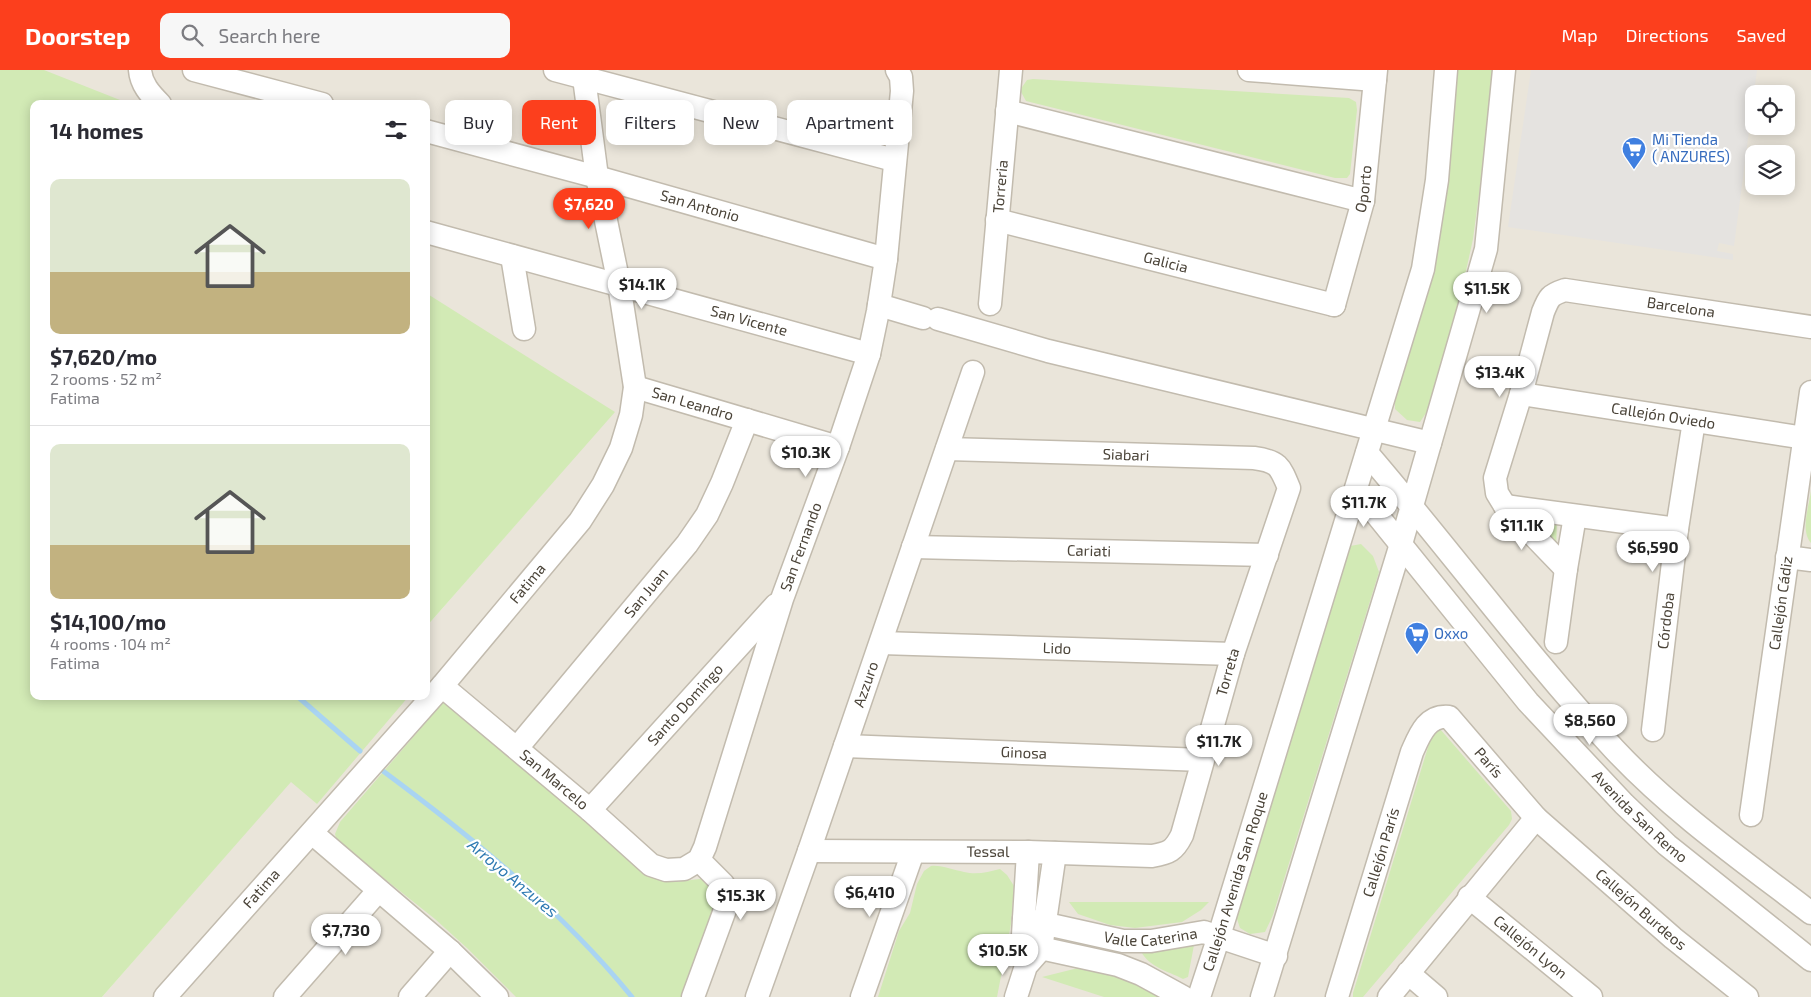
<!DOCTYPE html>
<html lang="en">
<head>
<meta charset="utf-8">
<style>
	body { margin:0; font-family:"Exo 2",sans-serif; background:#f7f7f7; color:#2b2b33; height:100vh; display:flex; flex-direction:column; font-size:19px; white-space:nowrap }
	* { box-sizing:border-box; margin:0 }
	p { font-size:16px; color:#7c7c81 }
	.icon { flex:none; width:28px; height:28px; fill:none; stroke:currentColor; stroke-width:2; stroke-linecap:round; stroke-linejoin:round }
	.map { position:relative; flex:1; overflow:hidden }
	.drawer { position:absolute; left:30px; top:30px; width:400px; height:600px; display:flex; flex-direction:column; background:#fff; border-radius:10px; box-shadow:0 2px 12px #0003 }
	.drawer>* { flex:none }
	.guide { position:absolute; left:445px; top:30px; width:475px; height:45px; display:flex; gap:10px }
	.buttons { position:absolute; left:1745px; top:15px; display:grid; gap:10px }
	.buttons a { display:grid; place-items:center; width:50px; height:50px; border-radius:10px; background:#fff; box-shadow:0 2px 12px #0003; font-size:25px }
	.price { position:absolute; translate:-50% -42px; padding:0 11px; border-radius:18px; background:#fff; color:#222; font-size:16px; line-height:32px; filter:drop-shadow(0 1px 2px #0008) }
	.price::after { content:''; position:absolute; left:50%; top:30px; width:15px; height:11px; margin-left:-8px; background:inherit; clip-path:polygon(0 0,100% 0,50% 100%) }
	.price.on { background:#fc3f1d; color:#fff }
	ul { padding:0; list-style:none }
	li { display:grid; align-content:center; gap:10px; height:265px; padding:0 20px }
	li+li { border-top:1px solid #e1e1e2 }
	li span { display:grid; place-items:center; height:155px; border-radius:10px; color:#555 }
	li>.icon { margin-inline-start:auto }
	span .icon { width:90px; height:90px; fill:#fffc; stroke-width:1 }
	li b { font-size:21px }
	h2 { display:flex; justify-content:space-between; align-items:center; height:60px; padding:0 20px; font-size:21px }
	.pill { padding:0 18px; border-radius:10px; background:#fff; box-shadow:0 2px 12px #0003; font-size:18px; line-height:45px }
	.pill.on { background:#fc3f1d; color:#fff }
	header { display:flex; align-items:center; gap:30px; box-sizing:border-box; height:70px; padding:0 25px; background:#fc3f1d; color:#fff }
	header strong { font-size:24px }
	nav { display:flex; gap:28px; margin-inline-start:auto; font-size:18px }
	.search { width:350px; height:45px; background:#f7f7f7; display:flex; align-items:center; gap:12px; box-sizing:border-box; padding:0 18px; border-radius:10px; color:#7c7c81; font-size:19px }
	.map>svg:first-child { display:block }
	.residential { fill:#eae5da; fill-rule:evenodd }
	.green { fill:#d2eab5 }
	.parking { fill:#e5e3e0 }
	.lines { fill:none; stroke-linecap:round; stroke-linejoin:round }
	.stream { stroke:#a9d4f2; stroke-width:5 }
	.minor-casing { stroke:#c2bbae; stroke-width:25 }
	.minor { stroke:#fff; stroke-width:22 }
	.labels { text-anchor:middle; stroke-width:4.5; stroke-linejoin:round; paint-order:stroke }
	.shop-label { font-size:15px; fill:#366cbe; stroke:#fff; text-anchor:start }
	.street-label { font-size:15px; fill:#4b4439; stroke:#fff }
	.water-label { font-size:16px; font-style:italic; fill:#2e7ab2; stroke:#fff }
</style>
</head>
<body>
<header>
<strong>Doorstep</strong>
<div class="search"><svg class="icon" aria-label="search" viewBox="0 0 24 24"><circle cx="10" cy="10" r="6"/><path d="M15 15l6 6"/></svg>Search here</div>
<nav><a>Map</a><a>Directions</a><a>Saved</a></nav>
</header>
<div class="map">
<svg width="1811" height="927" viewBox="0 0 1811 927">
	<rect width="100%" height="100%" fill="#f6f3ec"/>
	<path class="residential" d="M0,0H1811V927H102L365,626H426V557L573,389L426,552V34H34V626L0,927ZM1754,24H1786V56H1754ZM1754,84H1786V116H1754Z"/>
	<path class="green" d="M0,0H44L120,30L126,34H34V626H409L317,734L291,712L102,927H0Z
		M1455,0H1493L1486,71L1473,169L1446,292L1432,334L1420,352L1407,350L1395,339V324Z
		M1033,9L1349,28L1356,32L1357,40L1350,104L1347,108H1335L1026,31L1020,20L1027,10Z
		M426,223L615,342L426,557Z
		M1811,421V473C1800,461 1809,436 1811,421Z
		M1535,451L1557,453L1556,478Z
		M1361,474L1373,486L1379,502L1273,845L1265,862L1250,864L1240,858L1234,840L1345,477Z
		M446,629L590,751L645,805L674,812L700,809L704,802L723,824L686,927H516L467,878L435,849L337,771L335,764L340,752Z
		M1440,659L1511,741L1512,749L1509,755L1363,927H1353V923L1432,664L1435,661Z
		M931,796C942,795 953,800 964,802C977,805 988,802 1000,799L1007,805L1014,816L1011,854L997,927H878L899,861L910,843L917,814L924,801Z
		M1069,832H1209L1201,840L1182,852L1135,858L1110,855L1078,844Z
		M1194,875L1188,907L1183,909C1168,901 1145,896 1140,878Z
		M1078,898L1123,906L1166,927H1104L1042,907Z"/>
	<path class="parking" d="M1531,0H1757L1734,176L1719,173L1717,181L1733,184V190L1508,157Z"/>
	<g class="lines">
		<path class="stream" d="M297,626L360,681
			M383,701C472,767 562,841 632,927"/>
		<defs>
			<g id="minor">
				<path d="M140,0C141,14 150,24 160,34"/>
				<path d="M194,0L322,34"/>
				<path d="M555,0L894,90"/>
				<path d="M1249,0L1375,10"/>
				<path d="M1007,41L1363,131"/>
				<path id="s1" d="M426,61L597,107L886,189"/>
				<path id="s2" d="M997,150L1334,235"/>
				<path id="s3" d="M426,162L869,284"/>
				<path d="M512,186L524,259"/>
				<path id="s4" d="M990,234L1011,0"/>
				<path d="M879,235L923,248"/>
				<path id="s5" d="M1334,235L1363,131L1376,0"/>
				<path d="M938,249L1048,281L1430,373"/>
				<path id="s6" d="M635,317L838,377"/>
				<path id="s7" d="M1521,324L1805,368"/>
				<path d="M1367,383C1451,481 1527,585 1614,679C1672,741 1743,791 1811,843"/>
				<path id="s8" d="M1356,419L1528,632L1624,734L1667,775L1811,890"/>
				<path d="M1505,436L1677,459"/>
				<path id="s9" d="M913,477L1267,485"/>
				<path d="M1787,487L1811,490"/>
				<path id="s10" d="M1566,499L1505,436L1497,423L1495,408L1521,324L1543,242C1549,227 1550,225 1565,220L1811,257"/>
				<path d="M1556,572L1566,499L1575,446"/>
				<path id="s11" d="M881,573L1233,584"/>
				<path id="s12" d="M442,616L590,740L651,795L666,800L684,799L699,790L705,777L782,529L838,377L869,284L878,241L886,189L902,21L901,7L897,0"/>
				<path id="s13" d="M1653,660L1677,459L1694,351"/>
				<path id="s14" d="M845,676L1202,690"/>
				<path id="s15" d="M517,678L687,474L707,445L722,413L747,350"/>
				<path id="s16" d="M590,740L776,535"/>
				<path id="s17" d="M1751,745L1811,322"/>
				<path d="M312,763L450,881L497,927"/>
				<path id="s18" d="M809,781L1028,782L1152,786C1169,783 1174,781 1182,765L1233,584L1289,418C1280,396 1278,391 1254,388L947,379"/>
				<path id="s19" d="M1469,827L1591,927"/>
				<path id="s20" d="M1024,849L1123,871H1151L1204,862L1276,886"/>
				<path d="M1023,865L1028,782"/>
				<path d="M1022,874L1118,895L1141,904L1183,927"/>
				<path d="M1408,903L1436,927"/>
				<path id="s21" d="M165,927L442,616L580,451L603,415L621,378L631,345L635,317L619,214L597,107L583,0"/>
				<path d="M285,927L378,821"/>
				<path d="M410,927L450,881"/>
				<path d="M693,927L726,837L728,822L723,814L699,790"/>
				<path id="s22" d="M757,927L809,781L973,302"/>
				<path d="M862,927L913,782"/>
				<path d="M1016,927L1026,896L1041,879L1055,783"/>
				<path id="s23" d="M1199,927L1219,866L1423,199L1437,110L1446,0"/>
				<path d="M1262,927L1401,474L1486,179L1504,0"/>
				<path id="s24" d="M1337,927L1412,682C1420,664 1427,645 1449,647L1536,748L1673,868L1747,927"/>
				<path d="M1389,927L1536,748"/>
			</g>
		</defs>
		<use href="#minor" class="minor-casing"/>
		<use href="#minor" class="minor"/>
	</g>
	<defs>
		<symbol id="supermarket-pin" viewBox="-11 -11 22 30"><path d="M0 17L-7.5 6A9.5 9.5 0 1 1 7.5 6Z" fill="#3f7fe0" stroke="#fff"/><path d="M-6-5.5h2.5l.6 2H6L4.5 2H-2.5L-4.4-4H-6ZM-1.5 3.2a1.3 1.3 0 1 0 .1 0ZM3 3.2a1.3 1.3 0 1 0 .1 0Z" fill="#fff"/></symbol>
	</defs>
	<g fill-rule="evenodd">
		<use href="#supermarket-pin" x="1620" y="65" width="28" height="38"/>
		<use href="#supermarket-pin" x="1403" y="550" width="28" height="38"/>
	</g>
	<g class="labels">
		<g class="shop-label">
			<text x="1652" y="75">Mi Tienda<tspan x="1652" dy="17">( ANZURES)</tspan></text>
			<text x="1434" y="569">Oxxo</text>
		</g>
		<g class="street-label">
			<text dy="5" stroke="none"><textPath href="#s4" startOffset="118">Torreria</textPath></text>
			<text dy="5" stroke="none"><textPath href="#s5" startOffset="120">Oporto</textPath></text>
			<text dy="5" stroke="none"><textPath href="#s1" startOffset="284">San Antonio</textPath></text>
			<text dy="5" stroke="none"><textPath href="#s2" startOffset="174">Galicia</textPath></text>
			<text dy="5" stroke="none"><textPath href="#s10" startOffset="441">Barcelona</textPath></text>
			<text dy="5" stroke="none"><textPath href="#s3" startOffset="335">San Vicente</textPath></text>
			<text dy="5" stroke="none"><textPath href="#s6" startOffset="60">San Leandro</textPath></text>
			<text dy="5" stroke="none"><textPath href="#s7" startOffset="144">Callejón Oviedo</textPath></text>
			<text transform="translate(1126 385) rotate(2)" y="5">Siabari</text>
			<text dy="5" stroke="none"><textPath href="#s12" startOffset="656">San Fernando</textPath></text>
			<text dy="5" stroke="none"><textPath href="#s9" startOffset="176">Cariati</textPath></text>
			<text dy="5" stroke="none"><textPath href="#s21" startOffset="550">Fatima</textPath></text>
			<text dy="5" stroke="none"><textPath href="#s15" startOffset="202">San Juan</textPath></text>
			<text dy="5" stroke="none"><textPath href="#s17" startOffset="214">Callejón Cádiz</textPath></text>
			<text dy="5" stroke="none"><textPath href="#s13" startOffset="110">Córdoba</textPath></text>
			<text dy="5" stroke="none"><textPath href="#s11" startOffset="176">Lido</textPath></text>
			<text dy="5" stroke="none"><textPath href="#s18" startOffset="551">Torreta</textPath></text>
			<text dy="5" stroke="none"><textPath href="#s22" startOffset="331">Azzuro</textPath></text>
			<text dy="5" stroke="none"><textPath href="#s16" startOffset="142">Santo Domingo</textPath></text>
			<text dy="5" stroke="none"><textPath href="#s14" startOffset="179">Ginosa</textPath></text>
			<text dy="5" stroke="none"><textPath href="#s24" startOffset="372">París</textPath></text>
			<text dy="5" stroke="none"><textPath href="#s12" startOffset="146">San Marcelo</textPath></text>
			<text dy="5" stroke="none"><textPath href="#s8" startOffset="434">Avenida San Remo</textPath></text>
			<text dy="5" stroke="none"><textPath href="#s18" startOffset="179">Tessal</textPath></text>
			<text dy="5" stroke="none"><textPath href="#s24" startOffset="151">Callejón París</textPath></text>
			<text dy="5" stroke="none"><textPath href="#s23" startOffset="121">Callejón Avenida San Roque</textPath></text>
			<text dy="5" stroke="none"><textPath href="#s21" startOffset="145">Fatima</textPath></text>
			<text dy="5" stroke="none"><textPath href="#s24" startOffset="584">Callejón Burdeos</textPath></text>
			<text dy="5" stroke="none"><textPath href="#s20" startOffset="129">Valle Caterina</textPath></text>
			<text dy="5" stroke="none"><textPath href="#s19" startOffset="79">Callejón Lyon</textPath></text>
		</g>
		<g class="water-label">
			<text transform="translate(513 808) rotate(40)" y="6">Arroyo Anzures</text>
		</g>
	</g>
</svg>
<div class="buttons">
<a><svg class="icon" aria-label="locate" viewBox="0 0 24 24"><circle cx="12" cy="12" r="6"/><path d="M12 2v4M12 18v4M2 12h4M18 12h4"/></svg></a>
<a><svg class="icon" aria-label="layers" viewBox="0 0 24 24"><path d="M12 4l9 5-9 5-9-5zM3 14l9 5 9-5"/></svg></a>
</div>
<b class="price on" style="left:589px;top:160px">$7,620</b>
<b class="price" style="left:642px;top:240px">$14.1K</b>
<b class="price" style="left:1487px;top:244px">$11.5K</b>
<b class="price" style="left:1500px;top:328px">$13.4K</b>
<b class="price" style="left:806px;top:408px">$10.3K</b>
<b class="price" style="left:1364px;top:458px">$11.7K</b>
<b class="price" style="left:1522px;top:481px">$11.1K</b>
<b class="price" style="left:1653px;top:503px">$6,590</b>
<b class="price" style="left:1590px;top:676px">$8,560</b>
<b class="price" style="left:1219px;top:697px">$11.7K</b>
<b class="price" style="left:870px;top:848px">$6,410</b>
<b class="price" style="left:741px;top:851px">$15.3K</b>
<b class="price" style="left:346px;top:886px">$7,730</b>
<b class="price" style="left:1003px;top:906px">$10.5K</b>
<div class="guide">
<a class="pill">Buy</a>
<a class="pill on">Rent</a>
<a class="pill">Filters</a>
<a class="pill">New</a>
<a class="pill">Apartment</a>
</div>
<section class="drawer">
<h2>14 homes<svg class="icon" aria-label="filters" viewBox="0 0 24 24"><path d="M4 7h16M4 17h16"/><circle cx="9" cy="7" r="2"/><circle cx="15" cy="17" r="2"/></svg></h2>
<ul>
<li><span style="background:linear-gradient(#dfe7d0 60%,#c2b280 0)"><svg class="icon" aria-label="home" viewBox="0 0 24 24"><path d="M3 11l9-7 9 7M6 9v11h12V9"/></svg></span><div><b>$7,620/mo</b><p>2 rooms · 52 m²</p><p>Fatima</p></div></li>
<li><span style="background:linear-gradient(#dfe7d0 65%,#c2b280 0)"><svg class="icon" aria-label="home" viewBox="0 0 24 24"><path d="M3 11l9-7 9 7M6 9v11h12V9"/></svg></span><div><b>$14,100/mo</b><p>4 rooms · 104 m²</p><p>Fatima</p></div></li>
</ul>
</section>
</div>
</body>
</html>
